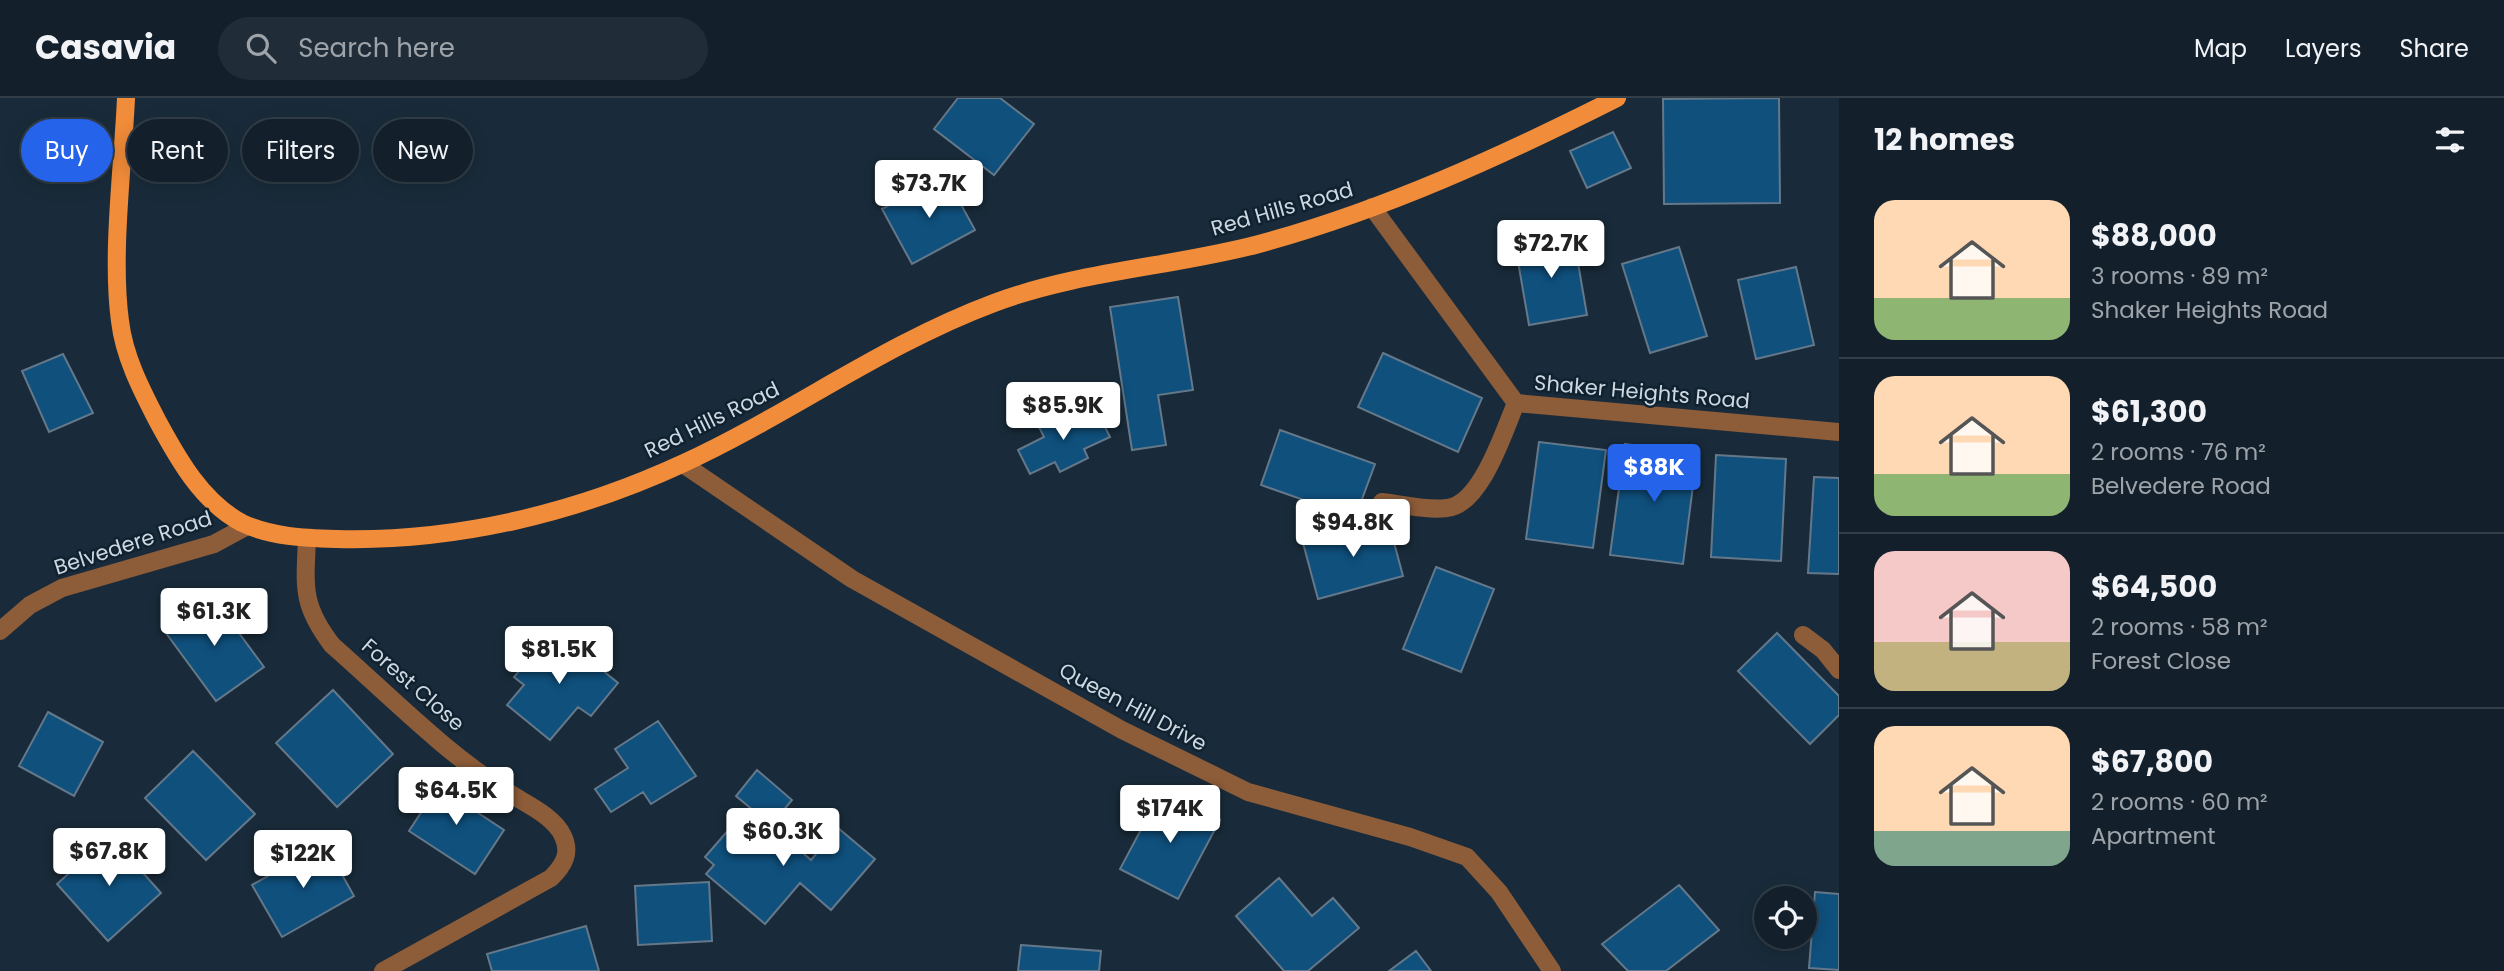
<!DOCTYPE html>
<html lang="en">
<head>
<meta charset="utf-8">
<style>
	body { margin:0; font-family:Poppins,sans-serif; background:#202d38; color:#f1f3f6; height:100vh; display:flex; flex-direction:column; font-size:26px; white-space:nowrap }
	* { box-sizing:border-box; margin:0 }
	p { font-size:23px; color:#9da3a9 }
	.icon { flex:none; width:38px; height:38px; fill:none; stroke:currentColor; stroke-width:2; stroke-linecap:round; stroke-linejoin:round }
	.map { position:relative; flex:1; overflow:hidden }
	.side { display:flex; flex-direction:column; background:#13202c; width:665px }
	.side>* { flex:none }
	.hud { position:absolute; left:21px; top:21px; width:665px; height:63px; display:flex; gap:14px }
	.fabs { position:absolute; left:1754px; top:788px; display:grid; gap:14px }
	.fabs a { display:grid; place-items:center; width:63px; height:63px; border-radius:50%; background:#13202c; box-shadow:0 4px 18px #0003,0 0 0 2px #323e48; font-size:35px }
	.price { position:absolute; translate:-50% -60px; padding:0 16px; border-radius:7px; background:#fff; color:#222; font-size:23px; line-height:46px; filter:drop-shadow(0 2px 4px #0008) }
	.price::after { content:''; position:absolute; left:50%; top:42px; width:21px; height:16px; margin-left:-10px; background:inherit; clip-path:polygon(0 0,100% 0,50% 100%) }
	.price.active { background:#2563eb; color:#fff }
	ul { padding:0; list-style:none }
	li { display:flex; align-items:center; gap:21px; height:175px; padding:0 35px }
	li+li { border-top:2px solid #323e48 }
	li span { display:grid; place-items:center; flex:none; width:196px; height:140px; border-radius:21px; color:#555 }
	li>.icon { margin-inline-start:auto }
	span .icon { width:84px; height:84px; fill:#fffc; stroke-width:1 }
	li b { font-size:30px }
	h2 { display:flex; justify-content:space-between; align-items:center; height:84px; padding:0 35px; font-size:30px }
	.chip { padding:0 24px; border-radius:32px; background:#13202c; box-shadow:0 4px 18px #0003,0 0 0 2px #323e48; font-size:24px; line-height:63px }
	.chip.active { background:#2563eb; color:#fff }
	header { display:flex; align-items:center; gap:42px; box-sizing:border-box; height:98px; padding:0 35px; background:#13202c; border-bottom:2px solid #323e48 }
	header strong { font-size:33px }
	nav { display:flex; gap:38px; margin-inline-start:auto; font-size:24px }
	.search { width:490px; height:63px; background:#202d38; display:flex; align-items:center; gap:18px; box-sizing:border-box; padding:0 24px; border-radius:38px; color:#9da3a9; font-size:26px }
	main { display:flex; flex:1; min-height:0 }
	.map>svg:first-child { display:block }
	.building { fill:#0f507d; stroke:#64788a; stroke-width:2 }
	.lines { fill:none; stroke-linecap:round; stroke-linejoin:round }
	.minor { stroke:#8d5c39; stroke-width:18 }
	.major { stroke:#f18c3a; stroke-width:18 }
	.labels { text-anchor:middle; stroke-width:5; stroke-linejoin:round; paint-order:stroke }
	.street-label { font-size:21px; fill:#cdd8e2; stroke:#10212f }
</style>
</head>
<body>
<header>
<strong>Casavia</strong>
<div class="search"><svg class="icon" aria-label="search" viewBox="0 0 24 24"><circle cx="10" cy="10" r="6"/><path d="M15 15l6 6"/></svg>Search here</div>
<nav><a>Map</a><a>Layers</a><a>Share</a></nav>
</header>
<main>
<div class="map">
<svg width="1839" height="873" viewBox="0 0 1839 873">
	<rect width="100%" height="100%" fill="#192b3a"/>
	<path class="building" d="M958,0H1000L1034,26L994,77L934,31Z
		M1779,0L1780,105L1664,106L1663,1Z
		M1613,34L1631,70L1587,90L1570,53Z
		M945,77L975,132L912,166L882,111Z
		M1573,136L1587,217L1529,227L1515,146Z
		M1679,149L1707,238L1650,255L1622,166Z
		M1796,169L1814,247L1756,261L1738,182Z
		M1178,199L1193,292L1158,297L1166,347L1132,352L1110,209Z
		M1383,255L1482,300L1458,354L1358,309Z
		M63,256L93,315L49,334L22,273Z
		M1065,311L1072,327L1098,315L1110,339L1084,351L1088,360L1060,374L1055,364L1030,376L1018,352L1044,339L1037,325Z
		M1280,332L1375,366L1355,420L1261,387Z
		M1539,344L1606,352L1593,450L1526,441Z
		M1625,346L1697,356L1683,466L1610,457Z
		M1716,357L1786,361L1781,463L1711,459Z
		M1814,379L1839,380V476L1808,475Z
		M1388,422L1403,478L1318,501L1303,445Z
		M1436,469L1494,491L1461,574L1403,551Z
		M211,497L264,569L216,603L163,531Z
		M553,532L618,585L591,618L578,609L550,642L507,607L524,587L514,579Z
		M1777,535L1839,598V617L1810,646L1738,573Z
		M333,592L393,656L337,709L276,645Z
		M48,614L103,644L74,698L19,668Z
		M658,623L696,678L651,706L643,694L611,714L595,691L628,670L615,651Z
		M193,653L255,716L206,762L145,700Z
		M757,672L792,702L771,727L736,698Z
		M445,678L470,694L463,705L504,732L475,776L409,733Z
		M1162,692L1220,722L1178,801L1120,771Z
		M758,716L811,762L838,730L875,761L831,812L800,785L765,826L706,776L714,767L705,759L731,729L740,737Z
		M110,738L161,795L108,843L57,786Z
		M325,746L354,798L282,839L252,787Z
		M1279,780L1312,818L1333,800L1359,830L1308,873H1284L1236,818Z
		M709,784L712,843L638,847L635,788Z
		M1679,787L1719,832L1666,873H1628L1602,846Z
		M1815,794L1839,796V872L1809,870Z
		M586,828L599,873H492L487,856Z
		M1021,847L1101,853L1099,873H1018Z
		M1416,853L1431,873H1389Z"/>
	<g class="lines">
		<path class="minor" d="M1372,109L1516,305L1839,334
			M683,366L852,481L1122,632L1248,694L1410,739L1467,759L1499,794L1552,873
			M1382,404C1402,406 1427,413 1447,410C1481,407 1504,333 1516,305
			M307,440C305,489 301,506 332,547C389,597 445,655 509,695C526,706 554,718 563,738C571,755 564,767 551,780L383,873
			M0,533L30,507L62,490L214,446L247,428
			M1803,537L1823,552L1839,572"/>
		<path class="major" d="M126,0C123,68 111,157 120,223C124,258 141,291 157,322C178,361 202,404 242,425C271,439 306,440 337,441C456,444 576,415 684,365C790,316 884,246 994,205C1079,173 1172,169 1259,146C1384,112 1502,58 1617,0"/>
	</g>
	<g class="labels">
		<g class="street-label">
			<text transform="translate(1282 111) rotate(-16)" y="7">Red Hills Road</text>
			<text transform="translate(1642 294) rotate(5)" y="7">Shaker Heights Road</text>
			<text transform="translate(712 322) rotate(-26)" y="7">Red Hills Road</text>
			<text transform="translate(133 445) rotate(-18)" y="7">Belvedere Road</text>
			<text transform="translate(413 587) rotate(41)" y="7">Forest Close</text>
			<text transform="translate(1133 609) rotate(28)" y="7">Queen Hill Drive</text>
		</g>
	</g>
</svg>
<div class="fabs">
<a><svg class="icon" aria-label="locate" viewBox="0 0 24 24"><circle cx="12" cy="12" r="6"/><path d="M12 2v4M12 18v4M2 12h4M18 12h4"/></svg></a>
</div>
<b class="price" style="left:929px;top:122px">$73.7K</b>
<b class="price" style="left:1551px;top:182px">$72.7K</b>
<b class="price" style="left:1063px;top:344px">$85.9K</b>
<b class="price active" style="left:1654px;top:406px">$88K</b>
<b class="price" style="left:1353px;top:461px">$94.8K</b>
<b class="price" style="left:214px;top:550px">$61.3K</b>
<b class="price" style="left:559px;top:588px">$81.5K</b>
<b class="price" style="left:456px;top:729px">$64.5K</b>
<b class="price" style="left:1170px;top:747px">$174K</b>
<b class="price" style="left:783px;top:770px">$60.3K</b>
<b class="price" style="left:109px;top:790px">$67.8K</b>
<b class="price" style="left:303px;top:792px">$122K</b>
<div class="hud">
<a class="chip active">Buy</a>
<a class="chip">Rent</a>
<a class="chip">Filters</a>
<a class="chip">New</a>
</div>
</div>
<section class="side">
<h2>12 homes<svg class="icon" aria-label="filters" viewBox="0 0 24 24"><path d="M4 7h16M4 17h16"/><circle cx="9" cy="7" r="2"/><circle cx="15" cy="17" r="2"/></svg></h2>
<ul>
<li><span style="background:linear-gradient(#ffd9b3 70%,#8fb573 0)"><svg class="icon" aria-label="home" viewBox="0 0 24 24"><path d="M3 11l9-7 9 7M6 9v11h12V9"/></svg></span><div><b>$88,000</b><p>3 rooms · 89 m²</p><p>Shaker Heights Road</p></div></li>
<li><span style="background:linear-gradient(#ffd9b3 70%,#8fb573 0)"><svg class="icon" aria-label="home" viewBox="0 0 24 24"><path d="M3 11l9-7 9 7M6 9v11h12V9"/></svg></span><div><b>$61,300</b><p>2 rooms · 76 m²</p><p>Belvedere Road</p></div></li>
<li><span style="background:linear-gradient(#f6c9c9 65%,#c2b280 0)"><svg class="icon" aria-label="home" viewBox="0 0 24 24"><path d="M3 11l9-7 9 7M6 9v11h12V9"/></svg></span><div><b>$64,500</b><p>2 rooms · 58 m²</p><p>Forest Close</p></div></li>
<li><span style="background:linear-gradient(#ffd9b3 75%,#7fa58c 0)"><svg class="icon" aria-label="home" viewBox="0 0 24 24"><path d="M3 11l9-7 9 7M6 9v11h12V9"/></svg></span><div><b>$67,800</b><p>2 rooms · 60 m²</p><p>Apartment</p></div></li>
</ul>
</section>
</main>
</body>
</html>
